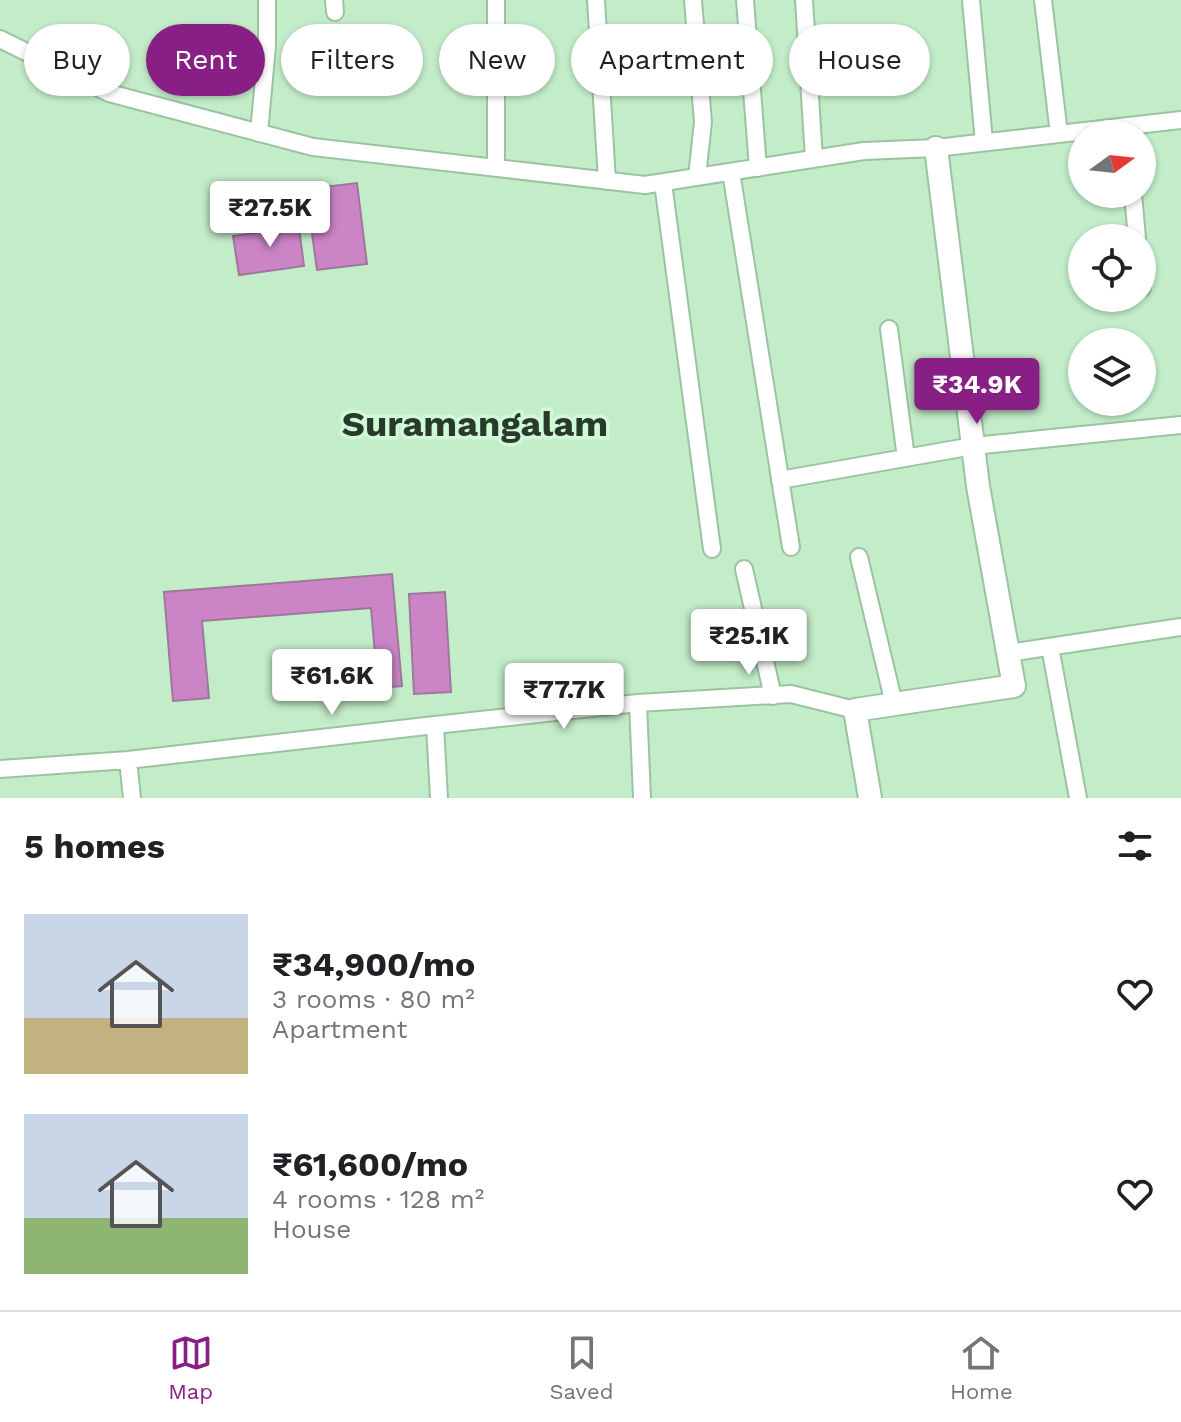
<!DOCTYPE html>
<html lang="en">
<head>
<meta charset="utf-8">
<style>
	body { margin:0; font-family:"Work Sans",sans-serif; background:#f2f2f2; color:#202124; height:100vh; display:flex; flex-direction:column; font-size:30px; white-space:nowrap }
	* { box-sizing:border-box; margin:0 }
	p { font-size:26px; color:#757577 }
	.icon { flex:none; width:44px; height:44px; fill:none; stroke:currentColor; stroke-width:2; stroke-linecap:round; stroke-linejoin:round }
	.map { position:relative; height:798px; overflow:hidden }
	.sheet { display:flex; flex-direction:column; background:#fff; flex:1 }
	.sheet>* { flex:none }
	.guide { position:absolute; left:24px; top:24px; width:1134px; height:72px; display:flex; gap:16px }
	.needle { width:52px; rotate:75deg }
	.buttons { position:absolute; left:1068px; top:120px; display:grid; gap:16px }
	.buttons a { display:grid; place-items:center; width:88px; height:88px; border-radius:50%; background:#fff; box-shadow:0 2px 6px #0004; font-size:40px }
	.price { position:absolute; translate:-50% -68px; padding:0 18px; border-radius:8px; background:#fff; color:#222; font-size:26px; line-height:52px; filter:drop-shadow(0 2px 4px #0008) }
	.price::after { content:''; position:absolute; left:50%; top:48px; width:24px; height:18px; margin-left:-12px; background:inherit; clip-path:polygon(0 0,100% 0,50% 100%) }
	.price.on { background:#871f85; color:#fff }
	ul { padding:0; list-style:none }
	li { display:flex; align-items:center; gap:24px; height:200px; padding:0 24px }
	li span { display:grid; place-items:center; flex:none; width:224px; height:160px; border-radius:0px; color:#555 }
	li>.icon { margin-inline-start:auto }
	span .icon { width:96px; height:96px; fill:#fffc; stroke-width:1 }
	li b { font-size:34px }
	h2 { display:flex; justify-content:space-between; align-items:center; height:96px; padding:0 24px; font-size:34px }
	.pill { padding:0 28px; border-radius:36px; background:#fff; box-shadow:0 2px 6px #0004; font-size:28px; line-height:72px }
	.pill.on { background:#871f85; color:#fff }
	.dock { display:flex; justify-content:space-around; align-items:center; height:112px; border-top:2px solid #e0e0e0; background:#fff; font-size:22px; color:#757577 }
	.dock a { display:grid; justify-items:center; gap:4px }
	.dock .on { color:#871f85 }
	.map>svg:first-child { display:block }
	.building { fill:#cb85c7; stroke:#9d789a; stroke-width:2 }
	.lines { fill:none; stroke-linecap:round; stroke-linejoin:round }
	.street-casing { stroke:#9bc3a1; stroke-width:20 }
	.secondary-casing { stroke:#9bc3a1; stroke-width:26 }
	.street { stroke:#fff; stroke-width:16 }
	.secondary { stroke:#fff; stroke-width:22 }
	.labels { text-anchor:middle; stroke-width:7; stroke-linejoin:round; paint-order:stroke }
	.district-label { font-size:36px; font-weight:bold; fill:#293a2c; stroke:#d0fad6 }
</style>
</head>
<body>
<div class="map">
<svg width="1181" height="798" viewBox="0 0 1181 798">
	<rect width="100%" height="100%" fill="#c3edc9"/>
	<path class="building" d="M357,183L367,264L317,270L306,189Z
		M298,220L304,266L239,275L233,236L262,232L261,225Z
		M392,574L402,686L378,688L371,608L202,621L209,698L173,701L164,592Z
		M445,592L451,692L414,694L409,594Z"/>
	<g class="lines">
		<defs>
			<path id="street" d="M334,0L335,12
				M596,0L607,181
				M693,0L703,122L697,177
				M745,0L758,168
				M804,0L814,159
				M971,0L984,142
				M1043,0L1059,134
				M0,39L109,93L313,147L645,185L864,151L936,148L1181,120
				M259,133L267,46V0
				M496,168V0
				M731,172L791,547
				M663,183L712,549
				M1133,194L1137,238
				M1142,284V288
				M889,329L906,458
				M780,480L973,446L1181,425
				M859,557L894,704
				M744,569L773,696
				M1050,647L1078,798
				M1008,653L1181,627
				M638,703L791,694L855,710
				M435,725L638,703L642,798
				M128,760L435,725L439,798
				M0,769L128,760L132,798"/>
			<path id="secondary" d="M870,798L855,710L1014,686L978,486L936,148"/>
		</defs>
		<use href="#street" class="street-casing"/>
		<use href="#secondary" class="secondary-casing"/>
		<use href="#street" class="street"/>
		<use href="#secondary" class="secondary"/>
	</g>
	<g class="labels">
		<g class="district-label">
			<text x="475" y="436">Suramangalam</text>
		</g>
	</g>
</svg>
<div class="buttons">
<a><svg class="needle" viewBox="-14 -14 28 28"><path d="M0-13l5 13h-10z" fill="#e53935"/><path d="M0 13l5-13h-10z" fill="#757577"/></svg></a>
<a><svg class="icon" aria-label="locate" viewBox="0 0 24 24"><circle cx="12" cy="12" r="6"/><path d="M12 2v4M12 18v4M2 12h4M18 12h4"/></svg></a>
<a><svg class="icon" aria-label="layers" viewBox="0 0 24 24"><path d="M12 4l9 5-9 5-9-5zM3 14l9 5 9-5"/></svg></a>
</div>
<b class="price" style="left:270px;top:249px">₹27.5K</b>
<b class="price on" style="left:977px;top:426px">₹34.9K</b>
<b class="price" style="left:749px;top:677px">₹25.1K</b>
<b class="price" style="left:332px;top:717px">₹61.6K</b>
<b class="price" style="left:564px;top:731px">₹77.7K</b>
<div class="guide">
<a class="pill">Buy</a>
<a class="pill on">Rent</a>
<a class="pill">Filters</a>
<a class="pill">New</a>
<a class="pill">Apartment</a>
<a class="pill">House</a>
</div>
</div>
<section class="sheet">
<h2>5 homes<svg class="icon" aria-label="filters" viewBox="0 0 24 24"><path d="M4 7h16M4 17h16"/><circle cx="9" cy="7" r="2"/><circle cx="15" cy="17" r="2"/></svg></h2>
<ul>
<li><span style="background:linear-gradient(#c9d6e8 65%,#c2b280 0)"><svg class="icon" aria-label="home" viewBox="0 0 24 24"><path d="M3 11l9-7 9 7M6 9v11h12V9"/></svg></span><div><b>₹34,900/mo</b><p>3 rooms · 80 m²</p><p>Apartment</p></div><svg class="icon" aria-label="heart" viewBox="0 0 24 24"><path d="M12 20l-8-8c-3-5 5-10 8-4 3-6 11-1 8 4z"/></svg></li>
<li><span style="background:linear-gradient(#c9d6e8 65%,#8fb573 0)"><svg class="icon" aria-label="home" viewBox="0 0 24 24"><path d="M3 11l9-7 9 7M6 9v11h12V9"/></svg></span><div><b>₹61,600/mo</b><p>4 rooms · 128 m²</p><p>House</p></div><svg class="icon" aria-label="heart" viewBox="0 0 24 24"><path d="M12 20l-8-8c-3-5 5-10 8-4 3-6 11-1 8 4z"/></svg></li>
</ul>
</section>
<nav class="dock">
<a class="on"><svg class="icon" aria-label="map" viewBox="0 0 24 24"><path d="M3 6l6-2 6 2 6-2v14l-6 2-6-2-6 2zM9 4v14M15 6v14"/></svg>Map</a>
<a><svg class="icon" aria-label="saved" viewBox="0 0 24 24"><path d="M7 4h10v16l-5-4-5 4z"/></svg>Saved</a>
<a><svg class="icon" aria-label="home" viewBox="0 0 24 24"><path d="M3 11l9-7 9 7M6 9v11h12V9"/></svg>Home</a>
</nav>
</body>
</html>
